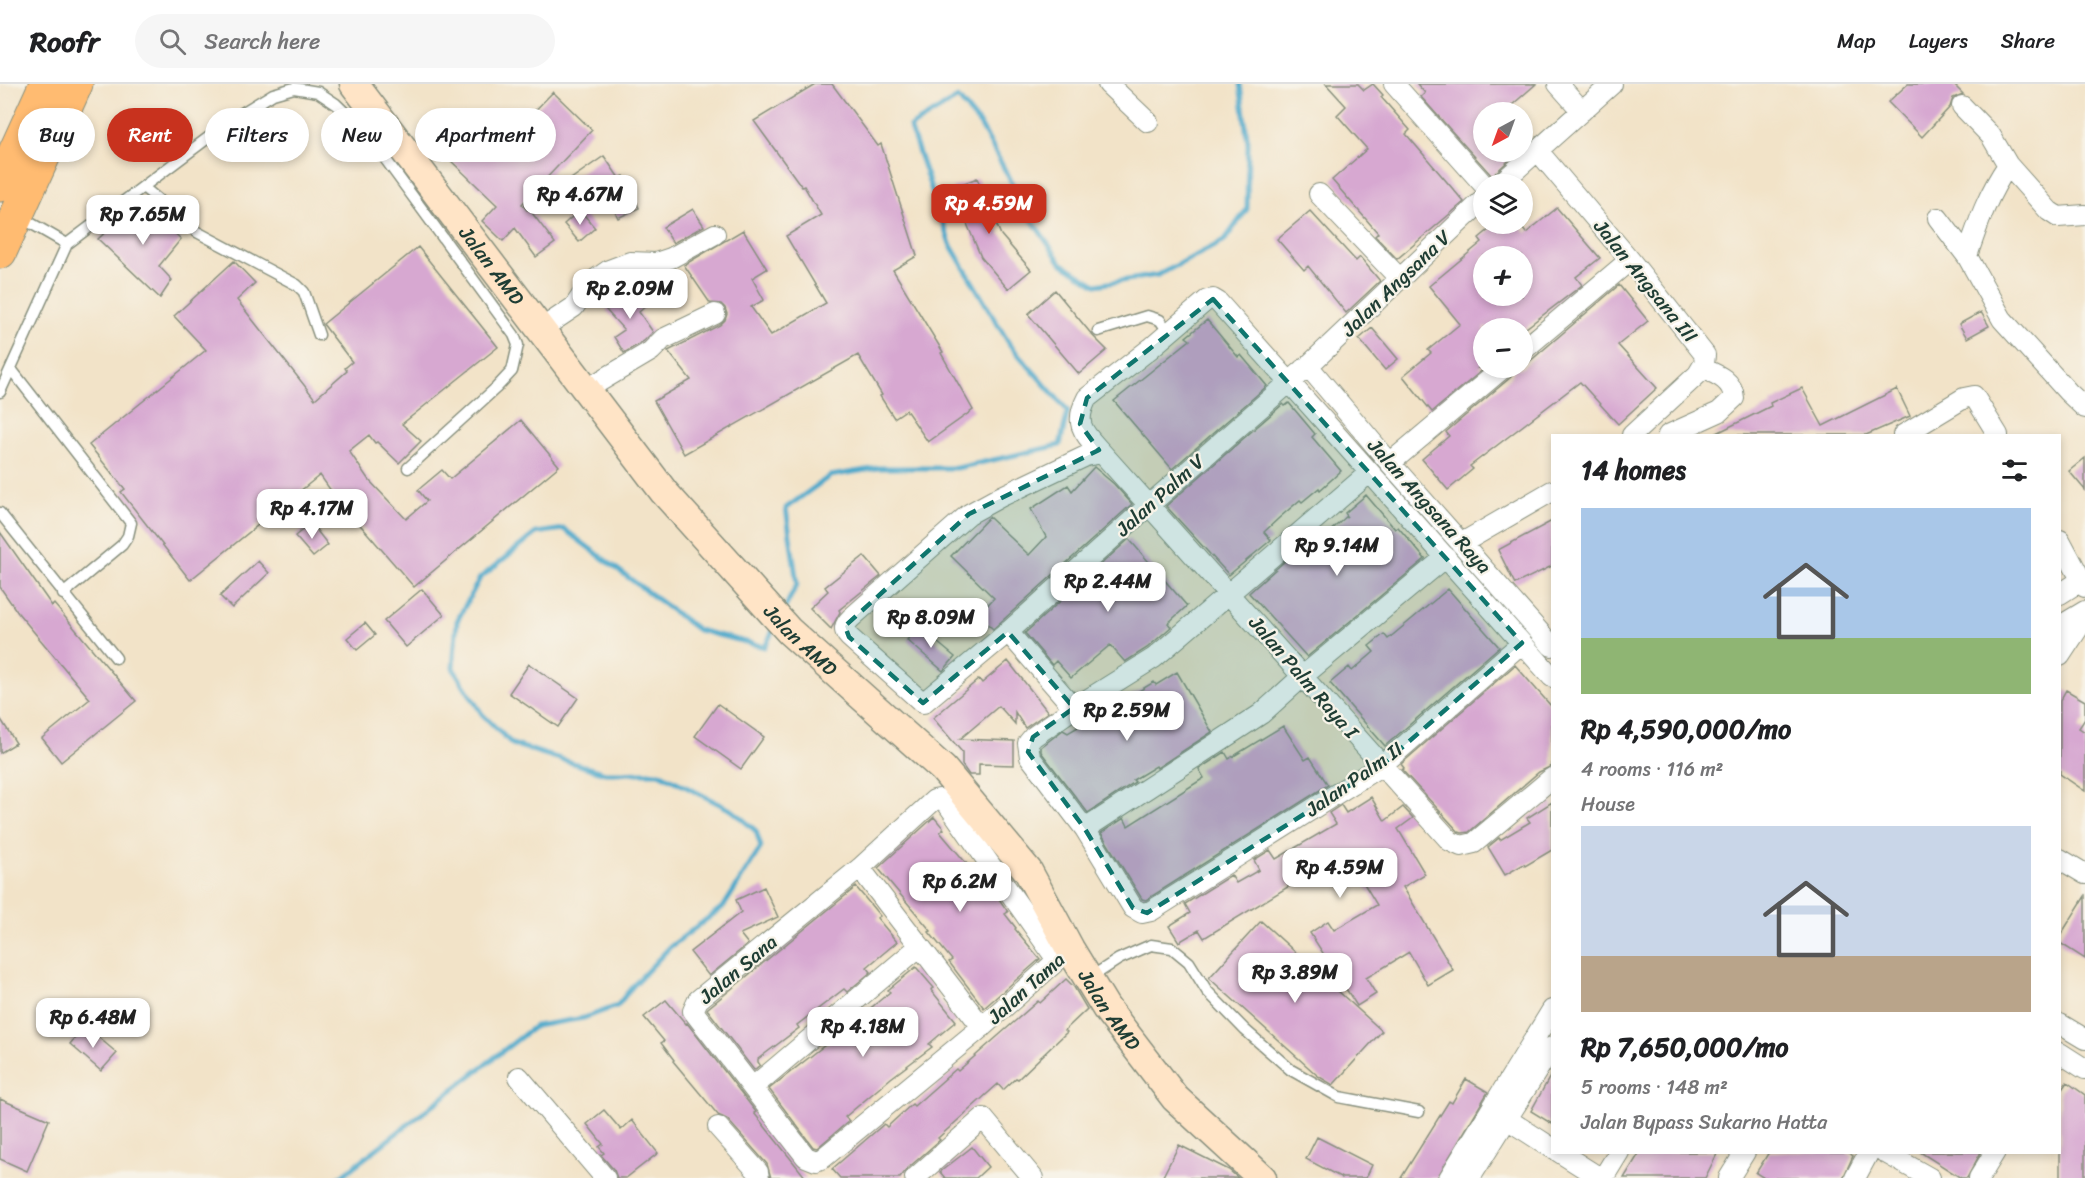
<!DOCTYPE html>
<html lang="en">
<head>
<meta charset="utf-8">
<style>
	body { margin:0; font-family:Sriracha,sans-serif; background:#f6f6f6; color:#202124; height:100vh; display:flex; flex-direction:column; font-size:22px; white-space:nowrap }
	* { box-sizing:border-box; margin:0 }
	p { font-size:20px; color:#757577 }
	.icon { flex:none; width:33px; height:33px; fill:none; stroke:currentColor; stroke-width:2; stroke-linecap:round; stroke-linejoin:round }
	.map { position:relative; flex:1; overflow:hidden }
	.drawer { position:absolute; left:1551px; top:350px; width:510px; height:720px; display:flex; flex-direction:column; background:#fff; border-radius:0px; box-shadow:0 3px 9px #0003 }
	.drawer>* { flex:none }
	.hud { position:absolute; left:18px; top:24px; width:570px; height:54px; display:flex; gap:12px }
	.needle { width:39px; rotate:221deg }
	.buttons { position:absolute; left:1473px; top:18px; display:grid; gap:12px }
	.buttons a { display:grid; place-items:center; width:60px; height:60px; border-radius:50%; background:#fff; box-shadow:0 3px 9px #0003; font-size:30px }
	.price { position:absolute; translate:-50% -51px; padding:0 14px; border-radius:12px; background:#fff; color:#222; font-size:20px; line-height:39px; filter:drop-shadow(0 2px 3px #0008) }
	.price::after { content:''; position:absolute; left:50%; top:36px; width:18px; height:14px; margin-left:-9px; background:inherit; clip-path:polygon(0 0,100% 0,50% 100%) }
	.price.active { background:#c8321e; color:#fff }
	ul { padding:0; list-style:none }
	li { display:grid; align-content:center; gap:12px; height:318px; padding:0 30px }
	li span { display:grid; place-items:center; height:186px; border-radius:0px; color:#555 }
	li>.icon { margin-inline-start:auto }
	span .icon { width:108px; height:108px; fill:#fffc; stroke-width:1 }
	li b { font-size:26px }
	h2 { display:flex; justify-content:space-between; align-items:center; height:72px; padding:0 30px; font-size:26px }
	.pill { padding:0 21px; border-radius:27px; background:#fff; box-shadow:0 3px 9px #0003; font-size:21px; line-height:54px }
	.pill.active { background:#c8321e; color:#fff }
	header { display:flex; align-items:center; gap:36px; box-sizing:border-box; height:84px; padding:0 30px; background:#fff; border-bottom:2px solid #e0e0e0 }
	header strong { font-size:28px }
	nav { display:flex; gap:33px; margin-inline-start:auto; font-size:21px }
	.search { width:420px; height:54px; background:#f6f6f6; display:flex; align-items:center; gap:15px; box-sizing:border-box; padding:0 21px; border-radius:33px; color:#757577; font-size:22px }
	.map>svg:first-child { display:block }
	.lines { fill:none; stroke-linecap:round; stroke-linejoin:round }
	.stream { stroke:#4ba8ca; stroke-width:5 }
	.building { fill:#d7a8d1; fill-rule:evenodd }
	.lane-casing { stroke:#88907e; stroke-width:13 }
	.street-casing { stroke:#88907e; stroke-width:22 }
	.secondary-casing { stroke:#88907e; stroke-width:31 }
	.highway-casing { stroke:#88907e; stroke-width:35 }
	.lane { stroke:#fff; stroke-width:10 }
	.street { stroke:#fff; stroke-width:20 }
	.secondary { stroke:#ffe4c6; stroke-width:28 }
	.highway { stroke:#ffbb71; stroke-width:33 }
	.marked { fill:#0f766e; fill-opacity:0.2; stroke:#0f766e; stroke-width:4.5; stroke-dasharray:12 8; stroke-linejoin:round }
	.labels { text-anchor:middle; stroke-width:4.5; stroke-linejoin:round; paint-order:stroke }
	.street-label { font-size:20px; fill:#1f3d34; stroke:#f7f3e8 }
</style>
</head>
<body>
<header>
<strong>Roofr</strong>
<div class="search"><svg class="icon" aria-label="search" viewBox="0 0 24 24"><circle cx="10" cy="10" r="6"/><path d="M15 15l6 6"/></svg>Search here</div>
<nav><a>Map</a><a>Layers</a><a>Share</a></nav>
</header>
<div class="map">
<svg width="2085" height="1094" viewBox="0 0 2085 1094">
	<rect width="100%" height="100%" fill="#f7f3e8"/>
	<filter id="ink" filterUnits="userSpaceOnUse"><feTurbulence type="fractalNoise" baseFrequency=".0167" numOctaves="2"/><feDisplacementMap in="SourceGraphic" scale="12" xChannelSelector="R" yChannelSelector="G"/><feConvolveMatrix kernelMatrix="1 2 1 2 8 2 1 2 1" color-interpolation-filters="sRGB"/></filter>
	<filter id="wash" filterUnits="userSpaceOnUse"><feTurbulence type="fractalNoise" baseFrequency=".008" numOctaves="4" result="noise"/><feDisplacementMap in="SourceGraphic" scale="24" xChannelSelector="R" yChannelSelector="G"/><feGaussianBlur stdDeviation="1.35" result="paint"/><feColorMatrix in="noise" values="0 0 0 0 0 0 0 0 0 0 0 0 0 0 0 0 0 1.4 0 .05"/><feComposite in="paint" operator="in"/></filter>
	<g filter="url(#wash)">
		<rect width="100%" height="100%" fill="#f2e3c8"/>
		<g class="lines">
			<path class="stream" d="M783,528L797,500L786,424L830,392L878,384H957L1060,361L1068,327L1010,261L950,160L910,43L958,14L981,42L1032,136L1061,179L1096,201L1158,191L1224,157L1247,125L1248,60L1240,0
				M339,1094L535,942L584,934L617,922L632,903L670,863L724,822L761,763L756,747L733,727L659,689H605L512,660L482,630L453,584L457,537L480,494L536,449L564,445L698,546L765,563L774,544"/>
		</g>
		<g id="blocks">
			<path class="building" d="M815,0H832L878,62L881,60L917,172L893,186L943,268L941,269L973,326L928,358L906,326L894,334L880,312L882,311L858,271L684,370L654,317L691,296L668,267L720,241L725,236L727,230L725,224L721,220L710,219L684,181L743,146L767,185L752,194L764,216L751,223L771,251L826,219L786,152L821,131L804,102L802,103L754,37Z
				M1326,0H1358L1364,6L1373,0L1383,11L1381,13L1410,46L1406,50L1464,118L1397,175L1375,152L1378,149L1332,96L1367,65L1337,31L1346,22Z
				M1417,0H1536L1504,28H1484V68H1518L1492,92L1421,13L1425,9Z
				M1908,0H1953L1963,10L1953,14L1950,23L1922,53L1888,18Z
				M553,8L592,46L522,120L527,126L529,125L555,159L536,173L515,144L503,157L482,137L497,121L425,52L444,31L490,73Z
				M604,72L619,94L624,92L639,124L618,134L600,96L570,130L548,111Z
				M977,94L1001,151L1031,186L1008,205L981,173L952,104Z
				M140,117L181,155L159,182L172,196L160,214L98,155Z
				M1557,124L1600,174L1576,193L1582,201L1526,244H1484V279L1478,284H1485L1432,328L1403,292L1431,269L1428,266L1460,240L1429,202L1482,158L1479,154L1496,140H1519L1526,149ZM1484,172H1522V212H1484Z
				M693,125L704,142L673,159L663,143Z
				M580,126L595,144L579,158L564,140Z
				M1310,127L1356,177L1360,173L1380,197L1346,229L1308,182L1304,186L1277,155Z
				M418,163L498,263L402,340L421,357L399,379L377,358L375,359L369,351L349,367L368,395L406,435L427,417L418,406L442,386L450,395L521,336L559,382L414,503L362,443L343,424L320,391L190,496L121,408L125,405L89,361L206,266L174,232L234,177L255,199L237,216L315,315L347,287L345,284L352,278L323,240Z
				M1619,201L1648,237L1618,261L1657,304L1618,340L1580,298L1470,382L1473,385L1448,406L1422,375L1449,352L1446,348L1447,347L1511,293L1515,284H1522Z
				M632,203L648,220L639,228L653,248L644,257L624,269L614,253L624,246L606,226Z
				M1055,206L1093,252L1107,266L1079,290L1028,230Z
				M1981,228L1989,242L1967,254L1959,240Z
				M1207,236L1238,273L1241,271L1267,302L1172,385L1114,317L1190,256L1186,253Z
				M1372,244L1398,275L1385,286L1359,255Z
				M1802,304L1823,342L1897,305L1910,332L1866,351H1713L1771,322L1770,319Z
				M1289,319L1315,350L1312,353L1341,387L1320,406L1319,404L1302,418L1300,416L1279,434L1264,448L1271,456L1229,491L1166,422L1283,320L1285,322Z
				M2085,374V406L2069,387Z
				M1094,383L1114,400L1132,420L993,545L978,531L994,514L951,472L989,433L1029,471L1046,453L1031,425L1068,401L1072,407Z
				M1366,411L1395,445L1398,443L1425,475L1307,573L1249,509L1305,459L1309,463L1327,450L1347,432L1345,429Z
				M1552,437V482L1515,500L1498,466Z
				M311,439L328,461L313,473L295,452Z
				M0,448L52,522L54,520L136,617L61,678L42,654L90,615L18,529L0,503Z
				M1129,455L1187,522L1168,539L1171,543L1147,564L1125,578L1110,561L1071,594L1056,577L1052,581L1025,549Z
				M864,472L881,492L839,526L840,528L831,545L810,524L828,507L825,503Z
				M258,477L269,489L232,524L220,512Z
				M422,505L444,531L406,563L384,537Z
				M1448,505L1499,563L1385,662L1330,599L1349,583L1352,587L1374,568L1369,562L1384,550L1388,555Z
				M365,539L375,551L357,566L347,554Z
				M919,543L955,573L943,587L907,556Z
				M1008,577L1048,628L1025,644L1015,628V640L999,622L960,655L1014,657V681L979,680V691H969L962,681V668L933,634L979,595L982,599Z
				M529,580L578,614L558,643L509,609Z
				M1515,581L1552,623V682L1539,688L1469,748L1462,749L1459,748L1402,686L1404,684L1401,680Z
				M1177,588L1212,648L1157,684L1156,682L1133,696L1135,698L1088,729L1041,668V663L1063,646L1068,649L1154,598L1156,601Z
				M2066,606L2085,617V635L2079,644L2085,648V707L2060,690V617Z
				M718,620L764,653L741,685L695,652Z
				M0,634L16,659L0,669Z
				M1283,642L1305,676L1310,673L1328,701L1146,816L1142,815L1101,749L1124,734L1128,742L1204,694L1199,685L1225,668L1229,675Z
				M1371,713L1385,737L1403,723L1413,734L1398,745L1425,790L1403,803L1453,886L1428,901L1409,868L1366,894L1376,910L1357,922L1310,849L1328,837L1334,846L1377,821L1345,768L1204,854L1199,846L1179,858L1169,842L1190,829L1185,820L1231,791L1236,799L1259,786L1254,776L1270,766L1276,775L1336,740L1329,729L1341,721L1346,729Z
				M1552,718V766L1525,782L1524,780L1505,791L1488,763L1499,754L1500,756L1530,738L1527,734Z
				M934,733L944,745L940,748L972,786L977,783L1008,828L1005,830L1016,844L1015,845L1040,875L984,924L949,878L952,876L929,848L931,847L878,784Z
				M764,803L778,833L740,850L748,860L709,892L690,868L741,828L736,816Z
				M856,803L880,832L877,834L897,858L867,883L871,888L847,908L844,905L797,941L799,944L758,975V978L760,981L754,986L707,925L708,924Z
				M2085,812V875L2060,859V852Z
				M1261,837L1382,947L1333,1001L1318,992L1209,894Z
				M916,883L934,904L931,906L956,937L929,960L932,963L891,994L845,1033L849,1037L817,1064L813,1063L769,1005L834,954L832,952L859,930L861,932L890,908L888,906Z
				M1066,895L1074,903L1087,925L1065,946L1067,948L1018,995L1016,994L1003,1006L998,1000L938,1054L940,1056L907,1085L900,1094H840L832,1085L884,1040L887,1043L912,1020L914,1022L956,985L958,987L1038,917L1040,919Z
				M666,916L686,940L687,939L756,1028L754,1029L806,1094H771L767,1080L727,1035L718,1031L673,977L674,976L661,959L664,957L644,933Z
				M85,942L117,969L101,987L70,960Z
				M1552,989V1040L1531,1027Z
				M1466,995L1488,1008L1437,1094H1401L1449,1017L1452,1019Z
				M2067,998L2085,1011V1094H2060V1008Z
				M0,1015L49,1036L27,1087L0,1075Z
				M604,1026L621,1046L632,1036L658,1069L626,1094H617L614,1086L601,1071L604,1069L599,1063L603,1060L587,1040Z
				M1317,1053L1372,1081L1366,1094H1342L1306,1075Z
				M1179,1061L1229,1086L1238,1094H1162Z
				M972,1063L988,1083L976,1094H945L940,1088Z
				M1640,1068H1718L1705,1094H1624Z
				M1769,1068H1847L1853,1072L1843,1094H1764L1756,1089Z
				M1920,1068H1981L1967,1094H1961Z"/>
		</g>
	</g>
	<g filter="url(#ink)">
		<use href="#blocks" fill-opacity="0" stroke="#88907e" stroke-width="1.5"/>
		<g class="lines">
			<defs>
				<path id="lane" d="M143,103L197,148L297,201L304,208L319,251
					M67,160L237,32L273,10L294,4L318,8L336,20L367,50L514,251L518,261L512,287L496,304L408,384
					M1098,247L1147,232L1160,236L1169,249
					M11,285L131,439L128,452L122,461L63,510
					M0,308L67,160L20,133
					M0,429L116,574
					M1088,895L1119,875L1151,861L1172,864L1189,878L1207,907L1245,946L1291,986L1339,1013L1419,1028"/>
				<path id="street" d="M1108,0L1148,38
					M1394,0L1484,101
					M1558,0L1582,27
					M1962,22L1991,52L2008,81L2049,127L2058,133L2085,131
					M1538,67L1630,176L1705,271L1704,280L1698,290L1632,351
					M1500,100L1612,0
					M1319,110L1400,195
					M1484,115L1308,282L1148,422L1008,548L923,619L849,553C842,546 845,540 851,534L969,430L1000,413L1086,372L1102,369L1450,757L1461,762L1474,759L1552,694
					M1938,134L1967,172L2002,235L2068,308L2085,324
					M1967,172C1979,137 1987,112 2008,81
					M541,245L574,223L590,199L609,186L630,178L656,179L671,174L715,150
					M1522,267L1630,176
					M1308,282L1390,379L1552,562
					M587,305L651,267L663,255L715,230
					M1668,351L1719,328L1734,314C1733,296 1716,290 1702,284
					M1903,351L1964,314L1974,312L1998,351
					M1102,369C1084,349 1073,341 1087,314L1151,264L1207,216L1213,215L1218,218L1552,593
					M1390,379L1503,284
					M1369,389L1154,574L1074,624L1033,653L1028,659L1030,673L1085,745L1133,824L1142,829L1151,827L1382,681L1522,559
					M2060,456L2085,503
					M1462,459L1552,407
					M2060,510L2082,496
					M2060,542L2085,527
					M1008,548L1074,624
					M2060,572L2085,534
					M1085,745L1261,630L1303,592L1446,473
					M2060,775L2085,790
					M860,784L982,943
					M1057,876L946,718L939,715L934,716L860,784L698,916L693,927L806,1073L816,1077L823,1074L982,943L1070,865
					M2060,940L2085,955
					M2060,969L2085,985
					M519,993L605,1094
					M753,1003L920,862
					M1496,1028L1552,1064
					M718,1043L758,1088L759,1094
					M1559,1068L1600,1094
					M1884,1068L1930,1094
					M915,1094L983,1034L1033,1094
					M1449,1094L1552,926
					M1470,1094L1552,963
					M1603,1094L1619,1068
					M1729,1094L1745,1068
					M1855,1094L1869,1068
					M1979,1094L1995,1068"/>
				<g id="secondary">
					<path id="s1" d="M354,0L664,408L789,547L943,685L1028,787L1070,865L1106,924L1175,1014L1262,1094"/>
				</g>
				<path id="highway" d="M0,101L46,0
					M0,168L76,0"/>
			</defs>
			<use href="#lane" class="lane-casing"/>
			<use href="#street" class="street-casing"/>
			<use href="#secondary" class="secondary-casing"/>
			<use href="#highway" class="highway-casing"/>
			<use href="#lane" class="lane"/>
			<use href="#street" class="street"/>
			<use href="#secondary" class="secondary"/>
			<use href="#highway" class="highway"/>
		</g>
	</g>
	<path class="marked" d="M1213,215L1522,559L1382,681L1147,829L1133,824L1085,745L1028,668L1033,653L1074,624L1008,548L923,619L849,553L845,542L969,430L1099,366L1080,340L1087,314Z"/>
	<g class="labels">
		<g class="street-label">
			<text dy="7" stroke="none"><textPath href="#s1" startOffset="228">Jalan AMD</textPath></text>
			<text transform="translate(1646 197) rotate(51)" y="7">Jalan Angsana III</text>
			<text transform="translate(1396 199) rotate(-44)" y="7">Jalan Angsana V</text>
			<text transform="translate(1160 411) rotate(-42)" y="7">Jalan Palm V</text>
			<text transform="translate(1430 422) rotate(48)" y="7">Jalan Angsana Raya</text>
			<text dy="7" stroke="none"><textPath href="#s1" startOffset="714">Jalan AMD</textPath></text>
			<text transform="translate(1304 593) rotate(49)" y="7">Jalan Palm Raya I</text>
			<text transform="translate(1354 695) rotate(-35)" y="7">Jalan Palm II</text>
			<text transform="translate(738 885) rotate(-40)" y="7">Jalan Sana</text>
			<text transform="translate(1026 904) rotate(-42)" y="7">Jalan Tama</text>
			<text dy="7" stroke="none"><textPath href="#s1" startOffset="1200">Jalan AMD</textPath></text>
		</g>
	</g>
</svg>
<div class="buttons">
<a><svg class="needle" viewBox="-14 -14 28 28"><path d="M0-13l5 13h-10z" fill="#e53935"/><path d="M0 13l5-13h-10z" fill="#757577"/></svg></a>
<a><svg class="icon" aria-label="layers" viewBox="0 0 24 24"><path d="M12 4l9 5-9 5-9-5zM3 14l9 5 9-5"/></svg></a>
<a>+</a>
<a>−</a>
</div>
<b class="price" style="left:580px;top:142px">Rp 4.67M</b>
<b class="price active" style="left:989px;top:151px">Rp 4.59M</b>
<b class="price" style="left:143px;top:162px">Rp 7.65M</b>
<b class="price" style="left:630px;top:236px">Rp 2.09M</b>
<b class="price" style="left:312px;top:456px">Rp 4.17M</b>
<b class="price" style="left:1337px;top:493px">Rp 9.14M</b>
<b class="price" style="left:1108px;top:529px">Rp 2.44M</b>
<b class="price" style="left:931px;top:565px">Rp 8.09M</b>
<b class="price" style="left:1127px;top:658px">Rp 2.59M</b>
<b class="price" style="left:1340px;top:815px">Rp 4.59M</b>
<b class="price" style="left:960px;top:829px">Rp 6.2M</b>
<b class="price" style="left:1295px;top:920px">Rp 3.89M</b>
<b class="price" style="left:93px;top:965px">Rp 6.48M</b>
<b class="price" style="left:863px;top:974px">Rp 4.18M</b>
<div class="hud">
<a class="pill">Buy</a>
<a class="pill active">Rent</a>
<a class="pill">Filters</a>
<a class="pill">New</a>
<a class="pill">Apartment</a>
</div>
<section class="drawer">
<h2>14 homes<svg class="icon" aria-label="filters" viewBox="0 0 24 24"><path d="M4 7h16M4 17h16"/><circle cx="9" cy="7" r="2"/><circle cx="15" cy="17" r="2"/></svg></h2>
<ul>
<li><span style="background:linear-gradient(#a9c7e8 70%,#8fb573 0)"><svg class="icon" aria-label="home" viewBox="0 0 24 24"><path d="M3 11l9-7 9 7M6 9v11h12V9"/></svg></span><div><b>Rp 4,590,000/mo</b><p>4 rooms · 116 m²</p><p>House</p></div></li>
<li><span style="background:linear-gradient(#c9d6e8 70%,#b9a48a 0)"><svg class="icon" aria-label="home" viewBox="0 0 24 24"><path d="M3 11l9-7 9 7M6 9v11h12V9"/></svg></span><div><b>Rp 7,650,000/mo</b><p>5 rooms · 148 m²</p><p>Jalan Bypass Sukarno Hatta</p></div></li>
</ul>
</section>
</div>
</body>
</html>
